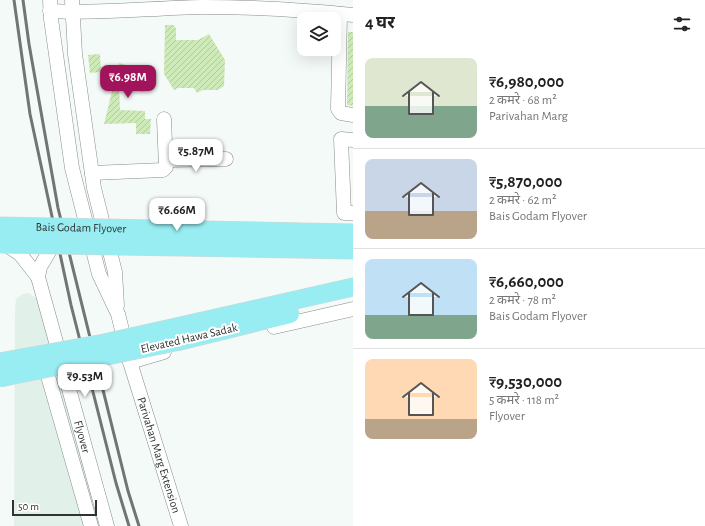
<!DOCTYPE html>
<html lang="hi">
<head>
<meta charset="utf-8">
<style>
	body { margin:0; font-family:"Alegreya Sans","Noto Sans Devanagari",sans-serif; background:#f2f2f2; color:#222; height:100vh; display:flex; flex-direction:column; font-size:15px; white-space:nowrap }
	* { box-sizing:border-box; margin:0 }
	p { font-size:13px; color:#767676 }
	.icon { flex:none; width:22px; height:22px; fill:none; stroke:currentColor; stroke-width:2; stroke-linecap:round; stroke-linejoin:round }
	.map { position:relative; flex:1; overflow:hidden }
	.drawer { display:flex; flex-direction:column; background:#fff; width:352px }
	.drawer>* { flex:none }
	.buttons { position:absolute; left:297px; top:12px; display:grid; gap:8px }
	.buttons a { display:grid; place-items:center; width:44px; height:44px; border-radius:8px; background:#fff; box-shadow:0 4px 16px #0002; font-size:20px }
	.scale { position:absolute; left:12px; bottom:10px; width:85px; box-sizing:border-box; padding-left:4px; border:2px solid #303331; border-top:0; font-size:11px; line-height:14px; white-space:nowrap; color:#303331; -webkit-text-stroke:3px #fff; paint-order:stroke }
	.price { position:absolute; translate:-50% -34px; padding:0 9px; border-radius:8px; background:#fff; color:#222; font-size:13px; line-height:26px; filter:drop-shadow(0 1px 2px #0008) }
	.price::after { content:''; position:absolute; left:50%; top:24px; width:12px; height:9px; margin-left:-6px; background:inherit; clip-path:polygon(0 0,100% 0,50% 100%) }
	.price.selected { background:#a1135b; color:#fff }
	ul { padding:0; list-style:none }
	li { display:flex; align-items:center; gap:12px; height:100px; padding:0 12px }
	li+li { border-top:1px solid #e0e0e0 }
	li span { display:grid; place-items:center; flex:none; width:112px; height:80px; border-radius:8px; color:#555 }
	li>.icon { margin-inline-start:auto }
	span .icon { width:48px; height:48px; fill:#fffc; stroke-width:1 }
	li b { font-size:17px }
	h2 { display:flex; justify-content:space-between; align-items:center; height:48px; padding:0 12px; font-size:17px }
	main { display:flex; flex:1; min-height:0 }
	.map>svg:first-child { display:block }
	.built { fill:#e2f0ea }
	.building { fill:url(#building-hatch) }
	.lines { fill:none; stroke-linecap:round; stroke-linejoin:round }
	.minor-casing { stroke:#878d8a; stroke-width:15 }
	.major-casing { stroke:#d6d6d6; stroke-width:19 }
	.minor { stroke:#fff; stroke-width:14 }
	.major { stroke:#97edf1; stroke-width:18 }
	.rail { stroke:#717573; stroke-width:3 }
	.major-bridge-casing { stroke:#d6d6d6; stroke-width:19; stroke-linecap:butt }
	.major-bridge { stroke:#97edf1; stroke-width:18 }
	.labels { text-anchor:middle; stroke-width:4; stroke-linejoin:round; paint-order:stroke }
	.street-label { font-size:12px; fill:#303331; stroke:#fff }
</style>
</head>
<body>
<main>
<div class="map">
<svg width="353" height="526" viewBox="0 0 353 526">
	<defs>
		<pattern id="building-hatch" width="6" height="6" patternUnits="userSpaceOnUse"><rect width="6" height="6" fill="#ceeab9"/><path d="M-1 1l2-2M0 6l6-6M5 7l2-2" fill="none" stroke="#b1c9a0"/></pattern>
	</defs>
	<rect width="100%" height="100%" fill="#f4faf7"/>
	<path class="built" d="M29,293L37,299L100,526H14L15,309L16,299L23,294Z"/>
	<path class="building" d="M165,25H174L176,29V40H198L209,34L225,60L224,86L218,90H203L197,93L194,88H178L174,90L164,74Z
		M348,32H353V106L347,105Z
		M100,54L101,72L90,73L88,55Z
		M119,63L148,71L143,92L119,85L120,110L145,111V119H151L150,134H136V123L104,124Z"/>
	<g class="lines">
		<defs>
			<g id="minor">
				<path id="s1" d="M50,0L51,19L72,168L99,274L118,314L130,362L181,526"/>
				<path d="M72,0L75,54L94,188L115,272L117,306"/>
				<path d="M50,11C101,14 151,8 202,7C252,7 303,10 353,15"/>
				<path d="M340,14L338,109L341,113L353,115"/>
				<path d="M353,140L341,139L344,213H353"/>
				<path d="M166,160L226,159"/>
				<path d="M92,173L163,170L166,167L164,119"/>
				<path id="s2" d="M5,244L20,254L38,277L107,526"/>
				<path d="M38,277L40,267L53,245"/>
				<path d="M274,327L353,309"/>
				<path d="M130,362L164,352"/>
				<path d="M46,369L91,526"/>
			</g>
			<path id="major" d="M176,327L353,287
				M180,341L290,314"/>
		</defs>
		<use href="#minor" class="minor-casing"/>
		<use href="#major" class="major-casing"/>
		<use href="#minor" class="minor"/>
		<use href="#major" class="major"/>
		<path class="rail" d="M14,0L30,114L71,305L116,483L129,526
			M23,0L29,44L58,208L128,491L139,526"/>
		<defs>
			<g id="major-bridge">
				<path id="s3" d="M0,226L353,233"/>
				<path d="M0,244L353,250"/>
				<path d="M0,362L104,343L176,327"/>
				<path d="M0,378L180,341"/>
			</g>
		</defs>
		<use href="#major-bridge" class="major-bridge-casing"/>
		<use href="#major-bridge" class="major-bridge"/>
	</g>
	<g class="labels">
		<g class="street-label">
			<text dy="4" stroke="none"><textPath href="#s3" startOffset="81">Bais Godam Flyover</textPath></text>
			<text transform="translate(189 338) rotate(-13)" y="4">Elevated Hawa Sadak</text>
			<text dy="4" stroke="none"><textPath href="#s2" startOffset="213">Flyover</textPath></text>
			<text dy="4" stroke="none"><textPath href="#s1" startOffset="470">Parivahan Marg Extension</textPath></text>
		</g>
	</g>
</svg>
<div class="buttons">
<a><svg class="icon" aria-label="layers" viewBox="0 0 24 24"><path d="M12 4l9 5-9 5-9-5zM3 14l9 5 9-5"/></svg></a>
</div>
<div class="scale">50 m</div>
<b class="price selected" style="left:128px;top:99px">₹6.98M</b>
<b class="price" style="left:196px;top:173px">₹5.87M</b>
<b class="price" style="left:177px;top:232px">₹6.66M</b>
<b class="price" style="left:85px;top:398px">₹9.53M</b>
</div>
<section class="drawer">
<h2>4 घर<svg class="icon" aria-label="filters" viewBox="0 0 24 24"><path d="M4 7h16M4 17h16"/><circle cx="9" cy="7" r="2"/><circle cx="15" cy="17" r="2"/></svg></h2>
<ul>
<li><span style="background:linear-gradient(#dfe7d0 60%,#7fa58c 0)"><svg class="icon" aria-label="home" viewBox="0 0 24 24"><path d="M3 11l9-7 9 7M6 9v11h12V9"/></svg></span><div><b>₹6,980,000</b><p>2 कमरे · 68 m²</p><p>Parivahan Marg</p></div></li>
<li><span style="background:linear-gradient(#c9d6e8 65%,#b9a48a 0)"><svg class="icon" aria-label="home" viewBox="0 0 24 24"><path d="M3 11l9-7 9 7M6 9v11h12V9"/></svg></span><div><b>₹5,870,000</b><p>2 कमरे · 62 m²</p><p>Bais Godam Flyover</p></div></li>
<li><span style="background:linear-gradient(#bfe0f5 70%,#7fa58c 0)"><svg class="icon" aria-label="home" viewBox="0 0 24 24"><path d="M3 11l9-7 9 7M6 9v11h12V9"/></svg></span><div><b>₹6,660,000</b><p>2 कमरे · 78 m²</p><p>Bais Godam Flyover</p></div></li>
<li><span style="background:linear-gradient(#ffd9b3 75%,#b9a48a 0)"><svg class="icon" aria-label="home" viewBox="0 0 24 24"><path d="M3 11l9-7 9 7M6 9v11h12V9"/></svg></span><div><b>₹9,530,000</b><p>5 कमरे · 118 m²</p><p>Flyover</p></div></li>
</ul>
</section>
</main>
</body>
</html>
